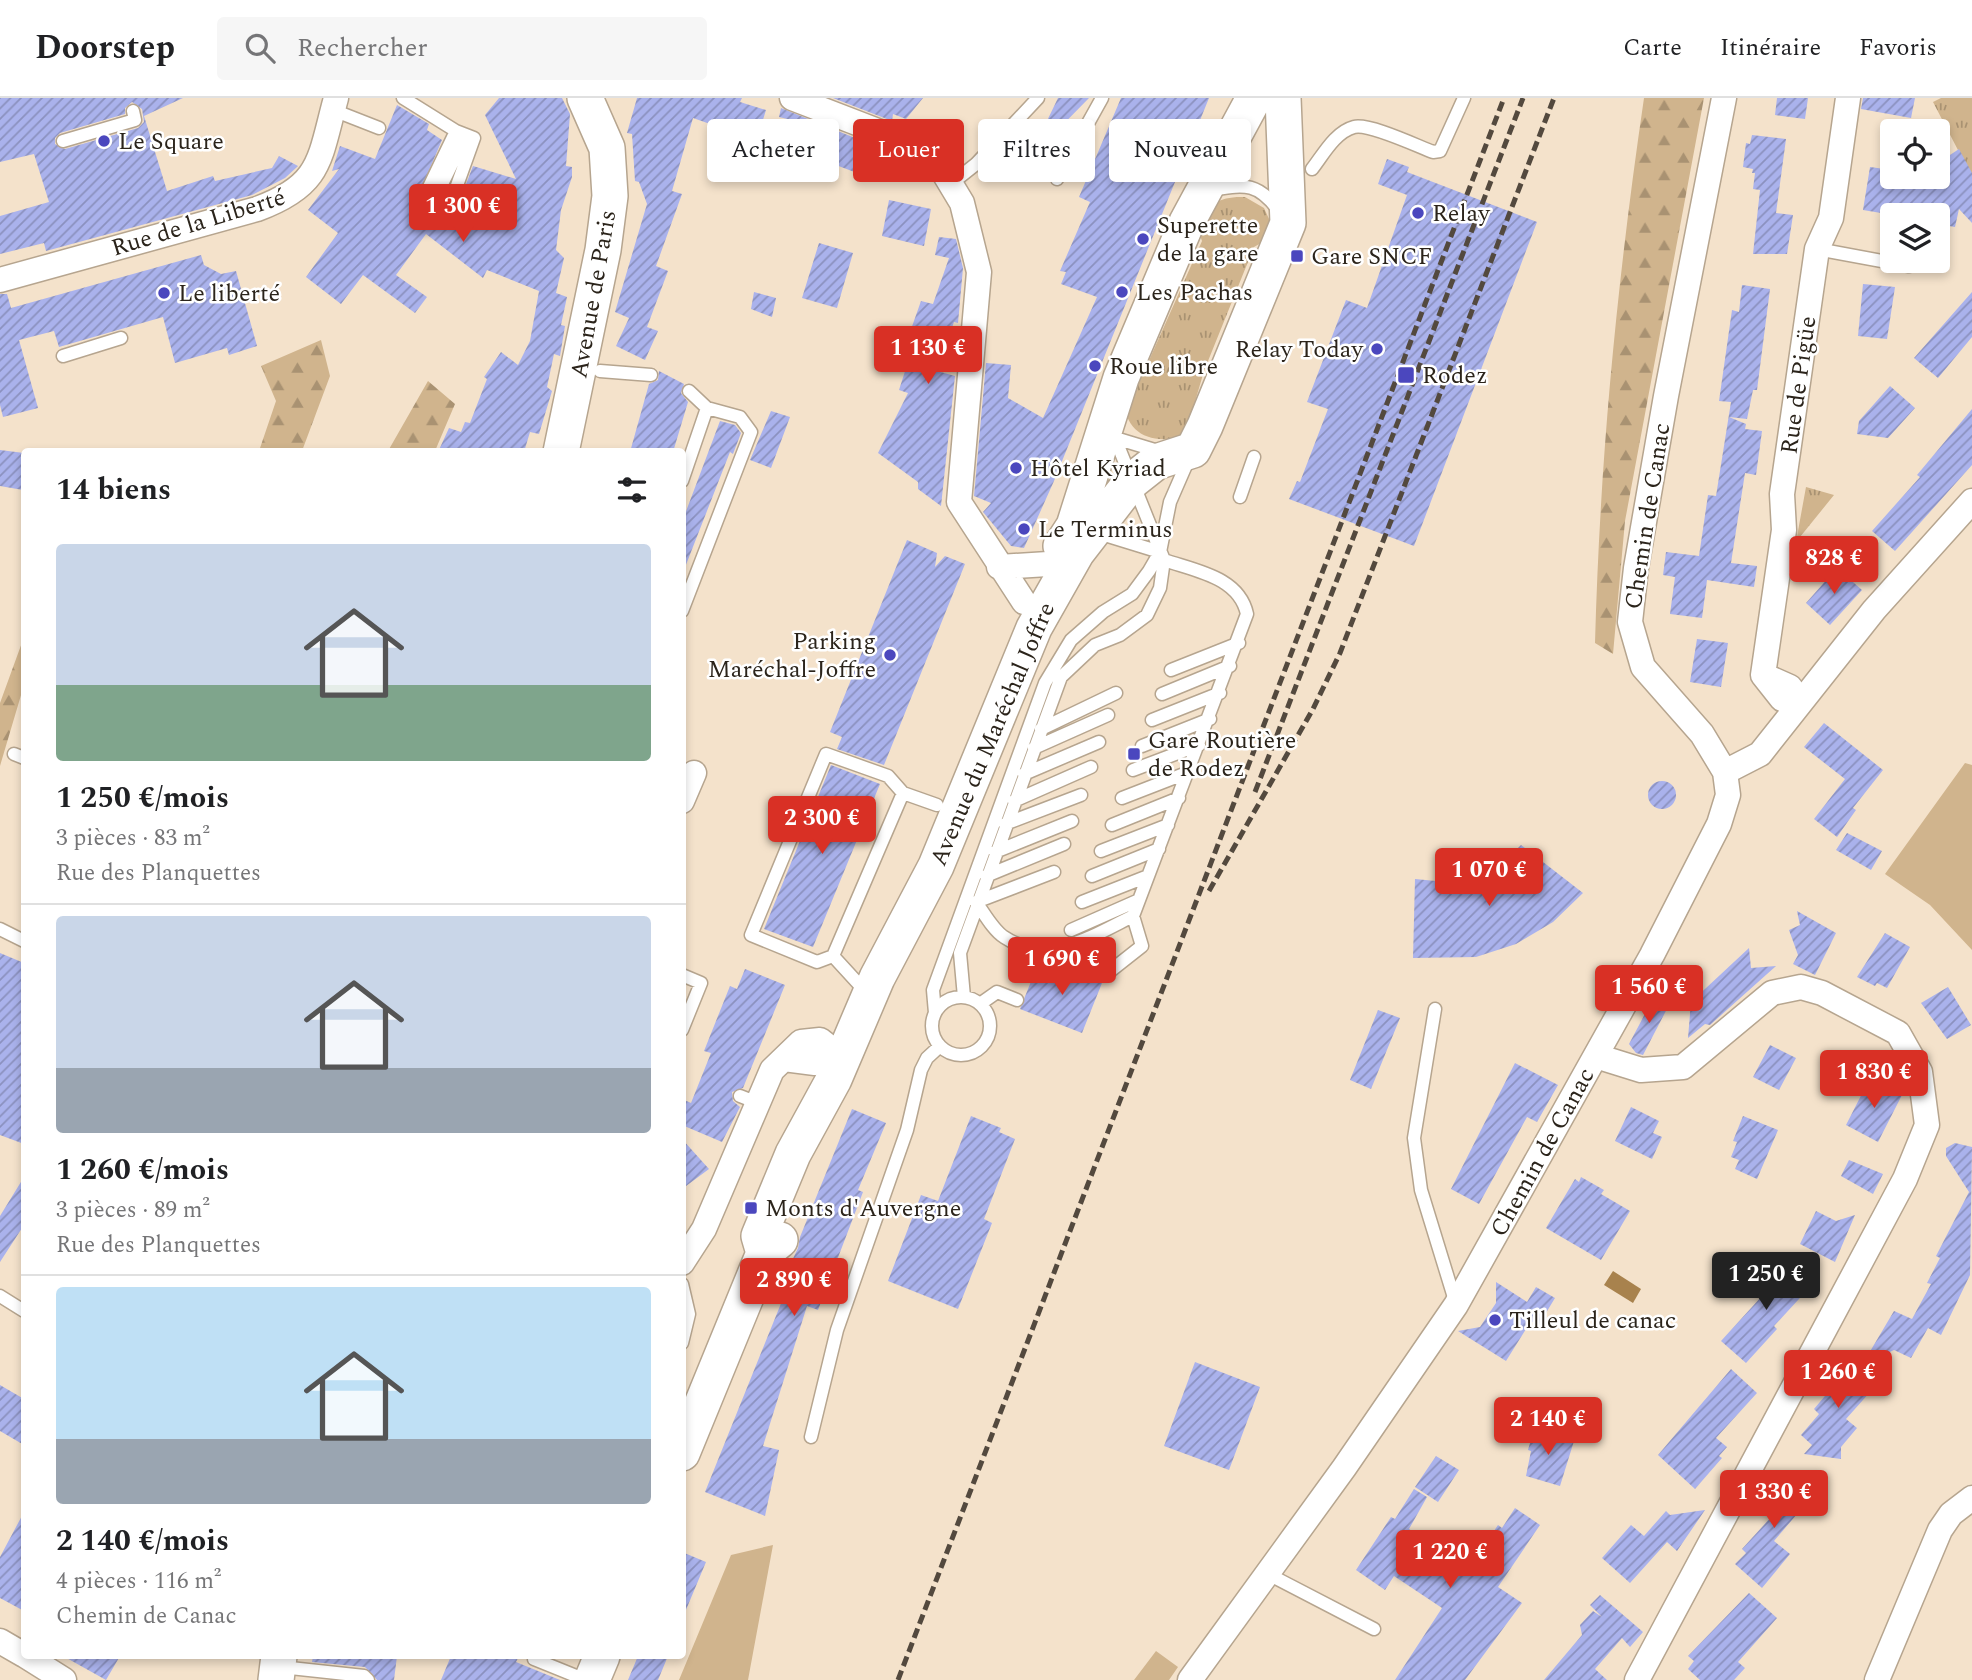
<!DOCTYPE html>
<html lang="fr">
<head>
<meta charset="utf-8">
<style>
	body { margin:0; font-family:Spectral,serif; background:#f6f6f6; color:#202124; height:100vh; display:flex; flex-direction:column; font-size:26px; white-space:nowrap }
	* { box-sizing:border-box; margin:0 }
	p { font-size:23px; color:#757577 }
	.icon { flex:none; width:38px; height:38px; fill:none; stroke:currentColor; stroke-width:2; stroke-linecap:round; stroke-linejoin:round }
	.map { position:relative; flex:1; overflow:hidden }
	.details { position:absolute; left:21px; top:350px; width:665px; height:1211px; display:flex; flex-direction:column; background:#fff; border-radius:7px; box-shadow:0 4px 10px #0003 }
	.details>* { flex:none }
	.top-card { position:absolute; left:707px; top:21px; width:665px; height:63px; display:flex; gap:14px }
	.tools { position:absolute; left:1880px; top:21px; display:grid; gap:14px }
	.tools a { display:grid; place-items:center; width:70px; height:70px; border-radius:7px; background:#fff; box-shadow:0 4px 10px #0003; font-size:35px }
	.price { position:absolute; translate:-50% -60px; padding:0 16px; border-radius:7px; background:#d93025; color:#fff; font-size:23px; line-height:46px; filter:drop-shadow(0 2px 4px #0008) }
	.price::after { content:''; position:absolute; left:50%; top:42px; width:21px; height:16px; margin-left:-10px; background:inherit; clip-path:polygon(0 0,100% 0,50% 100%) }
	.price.selected { background:#222; color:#fff }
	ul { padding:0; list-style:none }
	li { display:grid; align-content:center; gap:14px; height:371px; padding:0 35px }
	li+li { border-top:2px solid #e0e0e0 }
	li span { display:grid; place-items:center; height:217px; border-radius:7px; color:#555 }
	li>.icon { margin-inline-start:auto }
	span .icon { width:126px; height:126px; fill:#fffc; stroke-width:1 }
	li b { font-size:30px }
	h2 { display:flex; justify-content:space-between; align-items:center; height:84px; padding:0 35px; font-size:30px }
	.tag { padding:0 24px; border-radius:7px; background:#fff; box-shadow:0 4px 10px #0003; font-size:24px; line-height:63px }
	.tag.selected { background:#d93025; color:#fff }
	header { display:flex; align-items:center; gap:42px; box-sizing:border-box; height:98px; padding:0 35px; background:#fff; border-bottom:2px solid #e0e0e0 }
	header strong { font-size:33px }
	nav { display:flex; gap:38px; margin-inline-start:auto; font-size:24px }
	.search { width:490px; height:63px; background:#f6f6f6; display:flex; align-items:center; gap:18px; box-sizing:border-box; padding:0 24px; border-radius:7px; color:#757577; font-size:26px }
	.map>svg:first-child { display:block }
	.grass { fill:#d0b48d }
	.forest { fill:url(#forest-firs) }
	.park { fill:url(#park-tufts) }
	.water { fill:#a8824d }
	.building { fill:url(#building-hatch); fill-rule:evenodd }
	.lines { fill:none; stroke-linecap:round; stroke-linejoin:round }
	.service-casing { stroke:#b6a58f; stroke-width:15 }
	.minor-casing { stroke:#b6a58f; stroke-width:27 }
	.secondary-casing { stroke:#b6a58f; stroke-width:38 }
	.service { stroke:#fff; stroke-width:12 }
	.minor { stroke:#fff; stroke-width:24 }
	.secondary { stroke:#fff; stroke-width:35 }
	.rail { stroke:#53493e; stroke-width:5; stroke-dasharray:10 5; stroke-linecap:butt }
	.poi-dot { fill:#4b47be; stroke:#fff; stroke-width:2.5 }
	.labels { text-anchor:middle; stroke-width:5; stroke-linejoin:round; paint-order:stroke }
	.poi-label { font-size:24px; fill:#2b241b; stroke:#fff; text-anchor:start }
	.street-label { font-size:24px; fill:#2b241b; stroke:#fff }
</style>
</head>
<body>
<header>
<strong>Doorstep</strong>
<div class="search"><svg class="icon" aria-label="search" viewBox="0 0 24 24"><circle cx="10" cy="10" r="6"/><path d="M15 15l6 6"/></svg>Rechercher</div>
<nav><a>Carte</a><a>Itinéraire</a><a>Favoris</a></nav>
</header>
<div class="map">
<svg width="1972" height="1582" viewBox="0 0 1972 1582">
	<defs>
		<pattern id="forest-firs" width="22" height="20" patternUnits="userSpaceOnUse" patternTransform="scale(1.75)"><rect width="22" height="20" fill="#d0b48d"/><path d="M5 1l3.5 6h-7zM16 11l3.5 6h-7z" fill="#a99272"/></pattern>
		<pattern id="park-tufts" width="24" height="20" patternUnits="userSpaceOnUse" patternTransform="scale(1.75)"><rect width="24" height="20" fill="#d0b48d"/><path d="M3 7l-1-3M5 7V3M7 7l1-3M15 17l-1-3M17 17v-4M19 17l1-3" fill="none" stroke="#a99272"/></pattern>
		<pattern id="building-hatch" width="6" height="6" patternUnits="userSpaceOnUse" patternTransform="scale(1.75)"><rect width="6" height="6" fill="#aab2ec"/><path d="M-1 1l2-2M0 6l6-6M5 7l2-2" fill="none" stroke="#8b91be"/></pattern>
	</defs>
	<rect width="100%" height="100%" fill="#f4e2cb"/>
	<path class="grass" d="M1965,665L1972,667V852L1930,807L1885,776Z
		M773,1447L748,1582H679L731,1457Z
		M1156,1553L1178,1569L1169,1582H1134Z"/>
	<path class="forest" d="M1644,0H1704L1625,423L1613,556L1595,545C1600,360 1617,184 1644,0Z
		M321,242L330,278L302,353H259L276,303L261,268Z
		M428,283L455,306L435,353H388Z
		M24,539V587L0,668V605Z"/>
	<path class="park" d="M1941,0H1972V79L1933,4Z
		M1245,99L1264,110L1274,132L1270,140L1254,149L1204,273L1185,338C1147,349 1119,332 1125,290L1139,285L1202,143L1196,126C1210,106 1219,98 1245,99Z
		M1806,389L1834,397L1796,444Z"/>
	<path class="water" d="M1613,1173L1641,1191L1633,1205L1604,1187Z"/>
	<path class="building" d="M0,0H183L144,18L167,93L213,78L215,83L272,70L279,58L298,68L285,80L252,97L46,153L44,145L0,156V118L49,104L34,56L0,64ZM132,4L142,11L144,24L138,30L65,51L55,46V40L60,35L125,16V10Z
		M499,0H562L570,16L566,68L572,69V79L561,112L556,152L564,160L556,195L567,199L561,227L565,228L560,258L554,256L547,289L552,293L539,336L530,334L524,354H438L449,330L461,334L465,324L470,325L487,281L484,279L501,254L518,267L530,243L539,193L487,172L483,180L426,136L396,177L427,199L415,215L363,177L341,206L306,179L338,135L308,112L339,71L332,73L340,48L375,61L397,7L429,26L427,32L442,42L419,96L455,130L464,131L469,125V120L445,97L453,101L461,99L473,68L516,81L485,17Z
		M637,0H742L740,4L766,12L755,48L728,40L730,33L693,20L672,93L682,96L656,168L668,173L647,229L658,233L645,262L616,248L629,220L615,214L647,106L639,84L635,83L632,36L627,35Z
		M833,0H923L906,21L893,16L892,23Z
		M1058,0H1089L1036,54L1033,52Z
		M1121,0H1209L1054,383L1024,450L1011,448L983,414L991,405L974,398L986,265L1011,267L1008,300L1043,320L1097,199L1061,186L1066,174L1060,173L1090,104L1079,99Z
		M1777,0H1808L1805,21L1775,17Z
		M1863,0H1915L1911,20L1861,11Z
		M781,10L887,53L886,61H868L865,78L828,64L825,72L801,63L804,55L798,53L804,25L779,19Z
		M1752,37L1786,41L1776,115L1793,117L1787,156H1753L1760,92L1753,91L1755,75H1752L1753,71L1743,69L1746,45L1750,46Z
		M1959,51L1972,75V125L1959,111L1955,129L1937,126V117H1893L1863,112L1870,69L1892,72V79H1937V58L1947,59Z
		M1387,61L1409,69L1407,74L1537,124L1414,448L1289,401L1297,383L1300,384L1328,311L1307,304L1346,202L1367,210L1407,97L1378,86Z
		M889,102L931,111L924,148L882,138Z
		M939,139L956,141L963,170L958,225L954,224L937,273L955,278L941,408L918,391V384L878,355L908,295L899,292L916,239L909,237L921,203L933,206L949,160L935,157Z
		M819,145L853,155L837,210L802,200Z
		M201,157L204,167L221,176L236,173L257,248L229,257L227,250L175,265L163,219L59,249L54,233L19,242L38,310L3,319L0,307V196H7L11,210Z
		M1863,186L1895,189L1887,241L1858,238Z
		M1742,187L1770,191L1757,292H1753L1747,321L1729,319L1746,326L1745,331L1762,333L1756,377L1745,375L1731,465L1757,468L1754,489L1707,482L1702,520L1670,516L1675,479L1663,477L1666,454L1699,458L1708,397L1716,398L1731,304L1719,303L1732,212L1739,214Z
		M754,194L776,200L772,219L751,211Z
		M1972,194V239L1938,280L1914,260Z
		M659,273L684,286L681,295L688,304L673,354H630L649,286L658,282Z
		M1890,288L1915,310L1888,340L1857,336L1859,323Z
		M1972,311V367L1895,453L1872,433L1920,379L1917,377Z
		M771,313L790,319L771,370L750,362Z
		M720,323L735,327L741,335L733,356L730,354L682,477V424Z
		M0,352L24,355L23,392L0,388Z
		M907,442L937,455L935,469L945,458L965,466L884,667L837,651L842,639L830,634Z
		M1837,470L1862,492L1830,527L1806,505Z
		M1697,541L1728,545L1721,589L1690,584Z
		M1824,625L1883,672L1853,710L1856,712L1837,739L1814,721L1845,681L1804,649Z
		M831,667L880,686L813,849L764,831Z
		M1648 697a14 14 0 1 1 28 0a14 14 0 1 1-28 0Z
		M1847,735L1882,753L1871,772L1836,752Z
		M1521,747L1583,795L1553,824L1516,846L1476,859L1413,860L1415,781L1446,784L1477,778L1505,763Z
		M1797,813L1836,835L1815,877L1793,866L1798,857L1789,832L1800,827Z
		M1885,835L1910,849L1887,890L1877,885L1875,888L1857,879Z
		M1749,850L1751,870L1776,868L1710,927L1705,926L1688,940L1691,904Z
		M0,855L24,865V1046L0,1037Z
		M1049,864L1102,885L1082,935L1020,911L1032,881L1041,884Z
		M745,871L785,887L743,990L732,994L733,1003L740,1009L722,1044L682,1027V1001L691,1005L711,955L704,953L730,888L737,891Z
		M1948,889L1971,927L1947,941L1921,905Z
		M1655,897L1670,905L1643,957L1636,955L1629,946Z
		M1378,912L1400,920L1371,991L1350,982Z
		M1770,947L1796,960L1779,992L1753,979Z
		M1515,965L1558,987L1537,1024L1527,1019L1479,1106L1451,1091Z
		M1870,980L1902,997L1878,1044L1846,1027Z
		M1631,1009L1659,1023L1653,1035L1662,1039L1652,1061L1615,1043Z
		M852,1011L886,1025L858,1092L863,1094L818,1212L807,1208L763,1348L779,1352L765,1418L705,1394L784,1198L777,1195L798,1150L800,1139Z
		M971,1018L1001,1030L999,1034L1015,1041L984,1121L992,1125L958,1211L888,1183L921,1097L938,1103Z
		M1743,1018L1778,1032L1757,1081L1735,1071L1739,1062L1731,1059L1737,1044L1733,1043Z
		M682,1041L709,1071L682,1091Z
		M1955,1045L1972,1049L1970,1177L1941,1237L1928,1230L1911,1260L1894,1252L1862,1267L1894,1213L1912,1221L1931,1186L1927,1185L1940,1160L1936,1158L1969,1094L1946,1058V1050Z
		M1849,1062L1883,1076L1873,1096L1841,1078Z
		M24,1079V1127L0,1164V1118Z
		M1581,1079L1604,1092L1601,1096L1630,1113L1601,1162L1546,1130L1575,1081L1579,1084Z
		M1816,1113L1836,1123L1855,1117L1835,1164L1800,1146Z
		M1781,1163L1810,1189L1774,1228L1777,1231L1746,1265L1721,1243L1762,1198L1754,1193Z
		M1496,1184L1527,1204L1536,1189L1555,1200L1538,1228L1531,1223L1506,1263L1458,1233L1480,1229L1496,1205Z
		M1853,1260L1879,1284L1846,1321L1857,1330L1841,1349V1361L1804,1356L1812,1347L1801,1337L1819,1316L1814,1311L1830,1292L1823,1285L1836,1269L1841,1274Z
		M1195,1264L1260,1289L1229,1372L1164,1348Z
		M1731,1271L1757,1295L1716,1340L1727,1349L1719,1358L1722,1360L1695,1391L1658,1357Z
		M0,1287L24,1301V1347L0,1333Z
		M1534,1331L1574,1343L1560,1388L1526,1378L1531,1353L1528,1352Z
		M1436,1358L1459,1372L1438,1404L1415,1389Z
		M1789,1373L1815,1395L1774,1443L1790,1456L1762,1490L1735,1466L1746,1455L1742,1451L1772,1418L1761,1408Z
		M1414,1391L1427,1399L1409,1431L1469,1470L1498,1427L1502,1430L1515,1410L1540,1427L1498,1489L1522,1505L1465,1582H1395L1442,1510L1394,1478L1385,1492L1356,1472L1391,1419L1395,1421Z
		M1705,1412L1677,1453L1667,1444L1630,1485L1602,1460L1631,1427L1644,1438L1666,1413L1670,1417Z
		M24,1414V1513L0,1500V1459Z
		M682,1454L706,1464L683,1519H682Z
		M1749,1495L1777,1520L1738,1564L1745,1570L1734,1582H1700L1688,1571L1694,1563L1688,1558Z
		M1600,1497L1643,1534L1630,1549L1622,1540L1595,1571L1607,1582H1544L1582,1537L1580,1527L1593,1513L1602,1519L1590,1507Z
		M63,1558H120L106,1582Z
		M313,1558H397L394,1582H377L365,1569L312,1564Z
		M451,1558H519L516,1564L560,1582H441Z
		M638,1558H668L658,1582H628Z"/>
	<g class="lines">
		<defs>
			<path id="service" d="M403,0L456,33L427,93L461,123
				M333,12L379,30
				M63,43L135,22L133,13
				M1312,71C1323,57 1335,34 1354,29C1369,25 1417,48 1433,54L1440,53L1464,0
				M1057,81L1102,0
				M952,85L976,66L1038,0
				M440,90L466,37
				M1210,92C1244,87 1257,83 1279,113
				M455,93L474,40L456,33
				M1817,151L1909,168
				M63,258L121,240
				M600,273L651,277
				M1115,340L1158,353
				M682,383L707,310
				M1240,399L1254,359
				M1095,434L1160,454
				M682,513L751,334L740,319L707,310L689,293
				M1171,572L1239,545
				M1162,596L1230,568
				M1152,622L1220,595
				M1041,631L1116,595
				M1142,648L1210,621
				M1034,650L1108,617
				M14,656L24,660
				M1133,672L1199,647
				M1024,676L1099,644
				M1122,700L1189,674
				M1014,703L1091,669
				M1005,726L1081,697
				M1112,727L1179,700
				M1101,753L1168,727
				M995,754L1072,723
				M986,778L1064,746
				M1092,778L1159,751
				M976,804C984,815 993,832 1004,839C1047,868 1093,838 1133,818L1247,516C1239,479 1196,473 1164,462
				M976,804L1054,774
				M1082,804L1148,778
				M0,831L24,843
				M1071,832L1139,802
				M833,858L817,864L751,837L826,656L888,678L903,695
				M1109,874L1142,848L1133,818
				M682,877L701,885L682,932
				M866,894L833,858L903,695L937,707
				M964,899L960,855L1061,579L1095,547L1120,537L1147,517L1160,490L1164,462L1113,335
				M932 928a29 29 0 1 1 58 0a29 29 0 1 1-58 0Z
				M980,906L997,894L1017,902
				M1435,911L1414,1040L1421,1092L1456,1206
				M935,915L933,892L1045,585L1071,542L1103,514L1132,496L1149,473L1160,454L1170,404L1190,358
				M740,998L758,1005
				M682,1186L689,1216L682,1245
				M0,1198L24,1213
				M811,1339L837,1232L907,1032L921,972L927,960L940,948
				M1266,1475L1374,1531
				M534,1558V1561L586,1582
				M281,1569L364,1578L368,1582"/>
			<path id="minor" d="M792,0L914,47L941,70L962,105L979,174L959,404L1024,504
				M0,182L257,111C322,87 319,62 336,0
				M999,469L1048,466
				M1763,577L1784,432L1782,396L1817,151L1831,120L1848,0
				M1763,577L1790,589L1799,605L1782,601Z
				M1725,674L1760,656L1874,512L1972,403
				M682,703L694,675
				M1596,958L1641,972L1683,969L1772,895L1801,889L1822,895L1898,935L1920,974L1927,1027L1905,1081L1637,1582
				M784,961L815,965L843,960
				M682,1165L704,1131L772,972L801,944L820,942L843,960
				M0,1543L24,1557
				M26,1558L64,1582
				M1190,1582L1344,1370L1456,1207L1652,857L1719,726L1728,697L1725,674L1702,636L1643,569L1630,524L1636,470L1666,298L1724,0
				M1877,1582L1940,1432L1951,1416L1972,1400"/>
			<path id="secondary" d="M561,354L603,152L610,98L607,50L585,0
				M1061,448L1074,428L1121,280L1187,124L1254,0
				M764,1155L759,1138L793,1056L834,981L877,880L936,768L1034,530L1077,454L1132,383L1156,364L1193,352L1205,328L1288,125L1283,0
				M682,1355L764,1155L780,1142
				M276,1582L279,1558
				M592,1582L602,1558"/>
		</defs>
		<use href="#service" class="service-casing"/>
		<use href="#minor" class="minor-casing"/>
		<use href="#secondary" class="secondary-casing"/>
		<use href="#service" class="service"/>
		<use href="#minor" class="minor"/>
		<use href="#secondary" class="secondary"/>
		<path class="rail" d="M1255,694L1523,0
			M1209,793L1313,611L1340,555L1554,0
			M898,1582L1504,0"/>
	</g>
	<g class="poi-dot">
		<circle cx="104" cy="43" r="7"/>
		<circle cx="1418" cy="115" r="7"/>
		<circle cx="1143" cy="141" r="7"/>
		<rect x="1290" y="151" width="14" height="14" rx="3.5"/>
		<circle cx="1122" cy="194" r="7"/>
		<circle cx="164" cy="195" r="7"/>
		<circle cx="1377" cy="251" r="7"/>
		<circle cx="1095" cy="268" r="7"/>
		<rect x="1397" y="268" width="18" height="18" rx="3.5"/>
		<circle cx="1016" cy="370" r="7"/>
		<circle cx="1024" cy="431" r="7"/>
		<circle cx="890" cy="557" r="7"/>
		<rect x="1127" y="649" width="14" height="14" rx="3.5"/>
		<rect x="744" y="1103" width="14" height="14" rx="3.5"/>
		<circle cx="1495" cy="1222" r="7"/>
	</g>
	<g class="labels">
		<g class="poi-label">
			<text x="118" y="51">Le Square</text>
			<text x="1432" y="123">Relay</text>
			<text x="1157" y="135">Superette<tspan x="1157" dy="28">de la gare</tspan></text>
			<text x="1311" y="166">Gare SNCF</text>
			<text x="1136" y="202">Les Pachas</text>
			<text x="178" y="203">Le liberté</text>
			<text x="1363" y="259" text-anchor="end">Relay Today</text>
			<text x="1109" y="276">Roue libre</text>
			<text x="1422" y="285">Rodez</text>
			<text x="1030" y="378">Hôtel Kyriad</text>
			<text x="1038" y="439">Le Terminus</text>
			<text x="876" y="551" text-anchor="end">Parking<tspan x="876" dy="28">Maréchal-Joffre</tspan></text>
			<text x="1148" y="650">Gare Routière<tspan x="1148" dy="28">de Rodez</tspan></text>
			<text x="765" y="1118">Monts d'Auvergne</text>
			<text x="1509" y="1230">Tilleul de canac</text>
		</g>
		<g class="street-label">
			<text transform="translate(198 124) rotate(-17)" y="8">Rue de la Liberté</text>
			<text transform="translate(593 196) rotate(-80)" y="8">Avenue de Paris</text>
			<text transform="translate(1798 287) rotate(-82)" y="8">Rue de Pigüe</text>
			<text transform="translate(1647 418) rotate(-81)" y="8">Chemin de Canac</text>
			<text transform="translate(992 636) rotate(-67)" y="8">Avenue du Maréchal Joffre</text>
			<text transform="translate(1542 1054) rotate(-61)" y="8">Chemin de Canac</text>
		</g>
	</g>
</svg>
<div class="tools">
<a><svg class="icon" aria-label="locate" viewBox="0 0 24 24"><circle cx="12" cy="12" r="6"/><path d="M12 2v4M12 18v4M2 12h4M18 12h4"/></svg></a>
<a><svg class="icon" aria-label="layers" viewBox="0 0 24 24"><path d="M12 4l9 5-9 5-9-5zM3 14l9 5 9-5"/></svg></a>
</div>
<b class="price" style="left:463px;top:146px">1 300 €</b>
<b class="price" style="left:928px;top:288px">1 130 €</b>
<b class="price" style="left:1834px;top:498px">828 €</b>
<b class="price" style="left:822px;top:758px">2 300 €</b>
<b class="price" style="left:1489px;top:810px">1 070 €</b>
<b class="price" style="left:1062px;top:899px">1 690 €</b>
<b class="price" style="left:1649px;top:927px">1 560 €</b>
<b class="price" style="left:1874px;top:1012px">1 830 €</b>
<b class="price selected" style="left:1766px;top:1214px">1 250 €</b>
<b class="price" style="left:794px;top:1220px">2 890 €</b>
<b class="price" style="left:1838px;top:1312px">1 260 €</b>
<b class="price" style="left:1548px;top:1359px">2 140 €</b>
<b class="price" style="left:1774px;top:1432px">1 330 €</b>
<b class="price" style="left:1450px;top:1492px">1 220 €</b>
<div class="top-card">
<a class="tag">Acheter</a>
<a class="tag selected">Louer</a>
<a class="tag">Filtres</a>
<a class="tag">Nouveau</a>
</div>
<section class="details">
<h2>14 biens<svg class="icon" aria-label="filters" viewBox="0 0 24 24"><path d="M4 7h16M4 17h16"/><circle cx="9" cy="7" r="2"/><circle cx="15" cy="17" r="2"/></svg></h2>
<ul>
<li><span style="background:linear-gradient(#c9d6e8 65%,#7fa58c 0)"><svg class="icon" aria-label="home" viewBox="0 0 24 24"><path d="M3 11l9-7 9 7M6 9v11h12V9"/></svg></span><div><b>1 250 €/mois</b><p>3 pièces · 83 m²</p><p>Rue des Planquettes</p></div></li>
<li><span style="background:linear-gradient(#c9d6e8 70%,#9aa5b1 0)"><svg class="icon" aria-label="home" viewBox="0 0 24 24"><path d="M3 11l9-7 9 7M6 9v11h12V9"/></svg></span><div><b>1 260 €/mois</b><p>3 pièces · 89 m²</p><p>Rue des Planquettes</p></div></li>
<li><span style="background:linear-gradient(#bfe0f5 70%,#9aa5b1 0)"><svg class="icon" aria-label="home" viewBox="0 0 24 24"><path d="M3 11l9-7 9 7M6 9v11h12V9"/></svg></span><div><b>2 140 €/mois</b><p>4 pièces · 116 m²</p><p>Chemin de Canac</p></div></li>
</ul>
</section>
</div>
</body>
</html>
